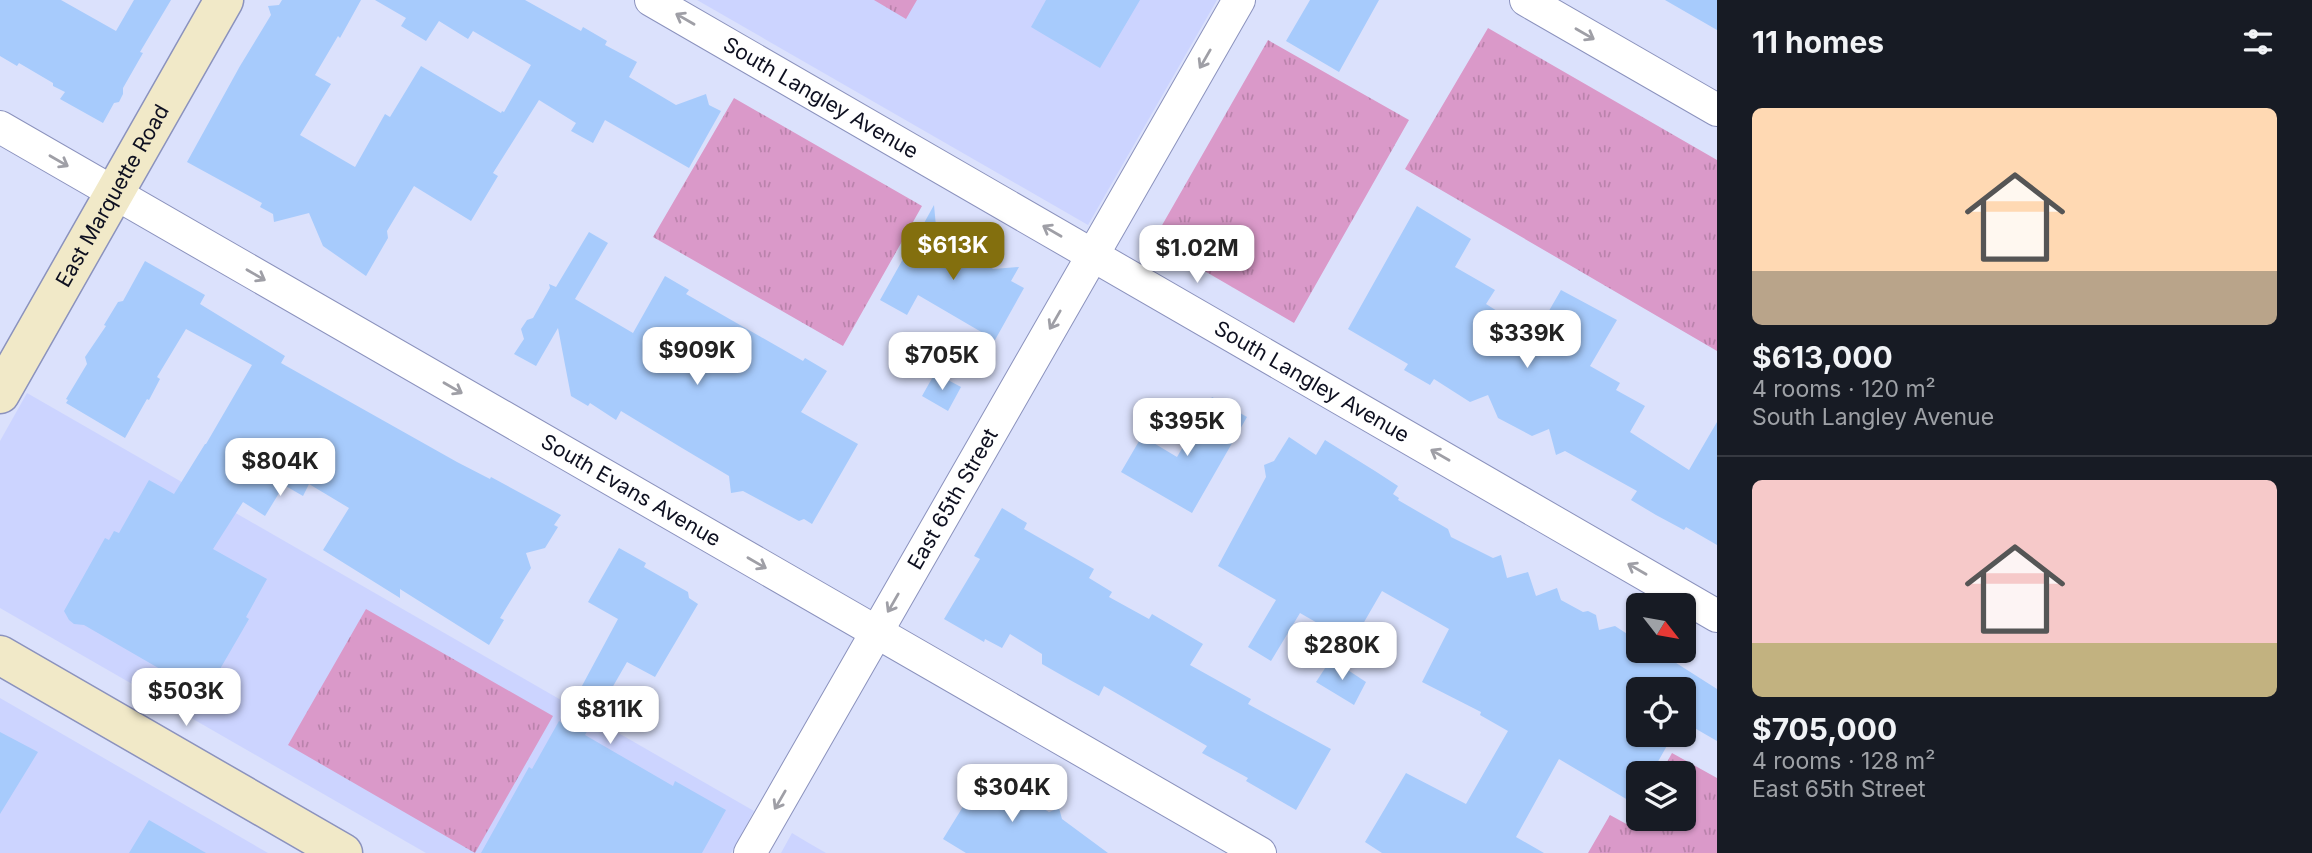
<!DOCTYPE html>
<html lang="en">
<head>
<meta charset="utf-8">
<style>
	body { margin:0; font-family:Inter,sans-serif; background:#242831; color:#f1f3f6; height:100vh; display:flex; flex-direction:column; font-size:26px; white-space:nowrap }
	* { box-sizing:border-box; margin:0 }
	p { font-size:23px; color:#9ea1a6 }
	.icon { flex:none; width:38px; height:38px; fill:none; stroke:currentColor; stroke-width:2; stroke-linecap:round; stroke-linejoin:round }
	.map { position:relative; flex:1; overflow:hidden }
	.drawer { display:flex; flex-direction:column; background:#171b24; width:595px }
	.drawer>* { flex:none }
	.needle { width:46px; rotate:121deg }
	.fabs { position:absolute; left:1626px; top:593px; display:grid; gap:14px }
	.fabs a { display:grid; place-items:center; width:70px; height:70px; border-radius:10px; background:#171b24; box-shadow:0 2px 5px #0004; font-size:35px }
	.price { position:absolute; translate:-50% -60px; padding:0 16px; border-radius:14px; background:#fff; color:#222; font-size:23px; line-height:46px; filter:drop-shadow(0 2px 4px #0008) }
	.price::after { content:''; position:absolute; left:50%; top:42px; width:21px; height:16px; margin-left:-10px; background:inherit; clip-path:polygon(0 0,100% 0,50% 100%) }
	.price.active { background:#836f0e; color:#fff }
	ul { padding:0; list-style:none }
	li { display:grid; align-content:center; gap:14px; height:371px; padding:0 35px }
	li+li { border-top:2px solid #363941 }
	li span { display:grid; place-items:center; height:217px; border-radius:10px; color:#555 }
	li>.icon { margin-inline-start:auto }
	span .icon { width:126px; height:126px; fill:#fffc; stroke-width:1 }
	li b { font-size:30px }
	h2 { display:flex; justify-content:space-between; align-items:center; height:84px; padding:0 35px; font-size:30px }
	main { display:flex; flex:1; min-height:0 }
	.map>svg:first-child { display:block }
	.built { fill:#ccd4ff }
	.grass { fill:url(#grass-tufts) }
	.building { fill:#a7cbfc }
	.lines { fill:none; stroke-linecap:round; stroke-linejoin:round }
	.street-casing { stroke:#8b92bd; stroke-width:34 }
	.secondary-casing { stroke:#8b92bd; stroke-width:41 }
	.street { stroke:#fff; stroke-width:32 }
	.secondary { stroke:#f1e9c8; stroke-width:38 }
	.oneway { stroke:#9f9fa6 }
	.labels { text-anchor:middle; stroke-width:5; stroke-linejoin:round; paint-order:stroke }
	.street-label { font-size:21px; fill:#0e1020; stroke:#fff }
</style>
</head>
<body>
<main>
<div class="map">
<svg width="1717" height="853" viewBox="0 0 1717 853">
	<defs>
		<pattern id="grass-tufts" width="24" height="20" patternUnits="userSpaceOnUse" patternTransform="scale(1.75)"><rect width="24" height="20" fill="#da99c9"/><path d="M3 7l-1-3M5 7V3M7 7l1-3M15 17l-1-3M17 17v-4M19 17l1-3" fill="none" stroke="#ba83ac"/></pattern>
	</defs>
	<rect width="100%" height="100%" fill="#dbe1fc"/>
	<path class="built" d="M697,0H1217L1088,225Z
		M27,393L754,811L731,853H426L0,608V441Z
		M0,698L268,853H0Z
		M792,833L807,842L826,853H781Z"/>
	<path class="grass" d="M874,0H917L906,19Z
		M1488,28L1717,160V351L1405,169Z
		M1268,40L1409,120L1294,323L1153,241Z
		M734,98L922,206L843,346L653,237Z
		M366,609L553,716L475,853L288,745Z
		M1672,753L1717,778V853H1588L1610,815L1630,826L1638,813V819H1684V774L1661,773Z"/>
	<path class="building" d="M0,0H61L116,31L134,0H171L140,52L143,53L123,88V94L119,102L114,103L103,123L60,99L65,92L53,86V83L19,63L17,66L0,56Z
		M282,0H361L340,38L338,36L315,75L331,84L300,135L355,167L385,114L390,117L421,66L501,113L502,111L504,112L531,65L473,31L468,39L439,21L426,41L401,26L406,18L375,0H525L581,31L583,27L607,41L605,45L637,62L629,77L676,105L706,94L709,105L721,111L689,168L605,120L593,143L571,131L576,123L539,100L493,173L498,176L471,221L414,186L387,231L388,238L366,276L323,246L309,213L274,222L273,214L260,207L262,203L187,162L240,66L271,15L268,6L279,5Z
		M1046,0H1140L1100,68L1031,27Z
		M1310,0H1379L1339,72L1286,41Z
		M1665,0H1717V30Z
		M934,205L937,237L968,254L980,255L993,269L1019,267L1011,281L1024,288L995,340L918,295L907,315L880,300L903,259L902,254L907,244L913,243Z
		M1417,206L1471,239L1455,267L1495,290L1486,304L1535,335L1561,290L1617,320L1590,366L1620,383L1616,390L1645,406L1630,432L1689,470L1717,422V545L1686,527L1684,530L1656,515L1631,500L1637,491L1565,451L1556,455L1549,429L1532,436L1498,418L1488,395L1470,402L1434,379L1430,385L1404,370L1408,364L1348,329Z
		M589,232L608,243L575,299L633,333L665,276L689,290L686,294L803,361L805,358L827,371L801,412L858,444L812,524L804,519L799,521L743,491L731,493L729,476L682,448L621,411L616,420L590,403L588,406L571,396L558,328L536,366L514,354L524,339L521,329L527,320L533,318L550,288L549,284L556,287Z
		M145,261L205,295L200,304L285,356L281,363L457,462L490,479L491,477L561,515L554,525L558,527L545,548L526,553L531,568L500,618L504,620L489,645L400,589V598L323,550L349,508L309,484L303,496L284,485L265,516L243,502L213,549L267,579L246,617L249,619L205,695L84,625L74,624L69,620L64,611L105,538L109,540L114,531L119,533L149,480L174,494L205,444H206L252,365L186,329L157,377L160,379L149,400L147,399L125,438L66,403L68,400L66,399L87,364L85,357L106,326L104,325L118,302L123,301Z
		M935,373L961,387L948,411L922,396Z
		M1212,397L1247,417L1192,513L1121,472L1142,436L1177,457Z
		M1289,437L1316,455L1325,440L1375,471L1398,486L1393,494L1399,498L1398,500L1448,529L1451,537L1493,558L1501,555L1507,578L1528,572L1536,596L1557,588L1561,600L1583,612L1588,611L1596,615L1599,630L1615,626L1638,641V651H1671L1673,661L1717,689V741L1684,722V690H1638V735H1673L1651,774H1638V806L1559,759L1516,837L1544,853H1382L1365,842L1406,773L1466,804L1508,731L1480,715L1481,712L1422,682L1449,629L1382,591L1352,643L1300,613L1271,661L1248,647L1276,600L1218,566L1266,477L1264,465L1274,461Z
		M1002,508L1027,523L1024,529L1094,569L1089,578L1112,592L1109,597L1149,619L1152,614L1203,644L1190,665L1251,699L1248,704L1331,749L1296,810L1246,781L1248,778L1202,753L1207,746L1104,686L1099,696L1070,680L1042,664V654L1010,634L1002,648L985,639L984,642L944,619L980,559L974,556Z
		M619,548L646,563L644,567L688,592L689,598L698,604L655,677L627,662L585,735L673,786L675,781L726,810L702,853H481L529,767L532,769L559,721L562,723L618,619L588,602Z
		M1331,659L1366,682L1354,705L1316,682Z
		M0,732L38,752L0,814Z
		M980,771L1049,812L1059,808L1062,819L1108,853H966L943,839L964,805L963,799Z
		M149,820L206,853H129Z"/>
	<g class="lines">
		<defs>
			<g id="street">
				<path id="s1" d="M651,0L1717,616"/>
				<path d="M1526,0L1717,110"/>
				<path id="s2" d="M0,127L1260,853"/>
				<path id="s3" d="M750,853L1239,0"/>
			</g>
			<g id="secondary">
				<path id="s4" d="M0,394L224,0"/>
				<path d="M0,655L343,853"/>
			</g>
		</defs>
		<use href="#street" class="street-casing"/>
		<use href="#secondary" class="secondary-casing"/>
		<use href="#street" class="street"/>
		<use href="#secondary" class="secondary"/>
	</g>
	<defs><path id="oneway-shaft" d="M-6 0H5M1.5-3L5.5 0L1.5 3" fill="none" stroke-width="1.6" stroke-linecap="round" stroke-linejoin="round" transform="scale(1.75)"/></defs>
	<g class="oneway">
		<use href="#oneway-shaft" transform="translate(685 19) rotate(-150)"/>
		<use href="#oneway-shaft" transform="translate(1585 34) rotate(30)"/>
		<use href="#oneway-shaft" transform="translate(1205 59) rotate(120)"/>
		<use href="#oneway-shaft" transform="translate(59 161) rotate(30)"/>
		<use href="#oneway-shaft" transform="translate(1052 231) rotate(-150)"/>
		<use href="#oneway-shaft" transform="translate(256 275) rotate(30)"/>
		<use href="#oneway-shaft" transform="translate(1055 320) rotate(120)"/>
		<use href="#oneway-shaft" transform="translate(453 388) rotate(30)"/>
		<use href="#oneway-shaft" transform="translate(1440 455) rotate(-150)"/>
		<use href="#oneway-shaft" transform="translate(757 563) rotate(30)"/>
		<use href="#oneway-shaft" transform="translate(1637 569) rotate(-150)"/>
		<use href="#oneway-shaft" transform="translate(893 603) rotate(120)"/>
		<use href="#oneway-shaft" transform="translate(780 800) rotate(120)"/>
	</g>
	<g class="labels">
		<g class="street-label">
			<text dy="7" stroke="none"><textPath href="#s1" startOffset="196">South Langley Avenue</textPath></text>
			<text dy="7" stroke="none"><textPath href="#s4" startOffset="228">East Marquette Road</textPath></text>
			<text dy="7" stroke="none"><textPath href="#s1" startOffset="763">South Langley Avenue</textPath></text>
			<text dy="7" stroke="none"><textPath href="#s2" startOffset="728">South Evans Avenue</textPath></text>
			<text dy="7" stroke="none"><textPath href="#s3" startOffset="408">East 65th Street</textPath></text>
		</g>
	</g>
</svg>
<div class="fabs">
<a><svg class="needle" viewBox="-14 -14 28 28"><path d="M0-13l5 13h-10z" fill="#e53935"/><path d="M0 13l5-13h-10z" fill="#9ea1a6"/></svg></a>
<a><svg class="icon" aria-label="locate" viewBox="0 0 24 24"><circle cx="12" cy="12" r="6"/><path d="M12 2v4M12 18v4M2 12h4M18 12h4"/></svg></a>
<a><svg class="icon" aria-label="layers" viewBox="0 0 24 24"><path d="M12 4l9 5-9 5-9-5zM3 14l9 5 9-5"/></svg></a>
</div>
<b class="price active" style="left:953px;top:282px">$613K</b>
<b class="price" style="left:1197px;top:285px">$1.02M</b>
<b class="price" style="left:1527px;top:370px">$339K</b>
<b class="price" style="left:697px;top:387px">$909K</b>
<b class="price" style="left:942px;top:392px">$705K</b>
<b class="price" style="left:1187px;top:458px">$395K</b>
<b class="price" style="left:280px;top:498px">$804K</b>
<b class="price" style="left:1342px;top:682px">$280K</b>
<b class="price" style="left:186px;top:728px">$503K</b>
<b class="price" style="left:610px;top:746px">$811K</b>
<b class="price" style="left:1012px;top:824px">$304K</b>
</div>
<section class="drawer">
<h2>11 homes<svg class="icon" aria-label="filters" viewBox="0 0 24 24"><path d="M4 7h16M4 17h16"/><circle cx="9" cy="7" r="2"/><circle cx="15" cy="17" r="2"/></svg></h2>
<ul>
<li><span style="background:linear-gradient(#ffd9b3 75%,#b9a48a 0)"><svg class="icon" aria-label="home" viewBox="0 0 24 24"><path d="M3 11l9-7 9 7M6 9v11h12V9"/></svg></span><div><b>$613,000</b><p>4 rooms · 120 m²</p><p>South Langley Avenue</p></div></li>
<li><span style="background:linear-gradient(#f6c9c9 75%,#c2b280 0)"><svg class="icon" aria-label="home" viewBox="0 0 24 24"><path d="M3 11l9-7 9 7M6 9v11h12V9"/></svg></span><div><b>$705,000</b><p>4 rooms · 128 m²</p><p>East 65th Street</p></div></li>
</ul>
</section>
</main>
</body>
</html>
